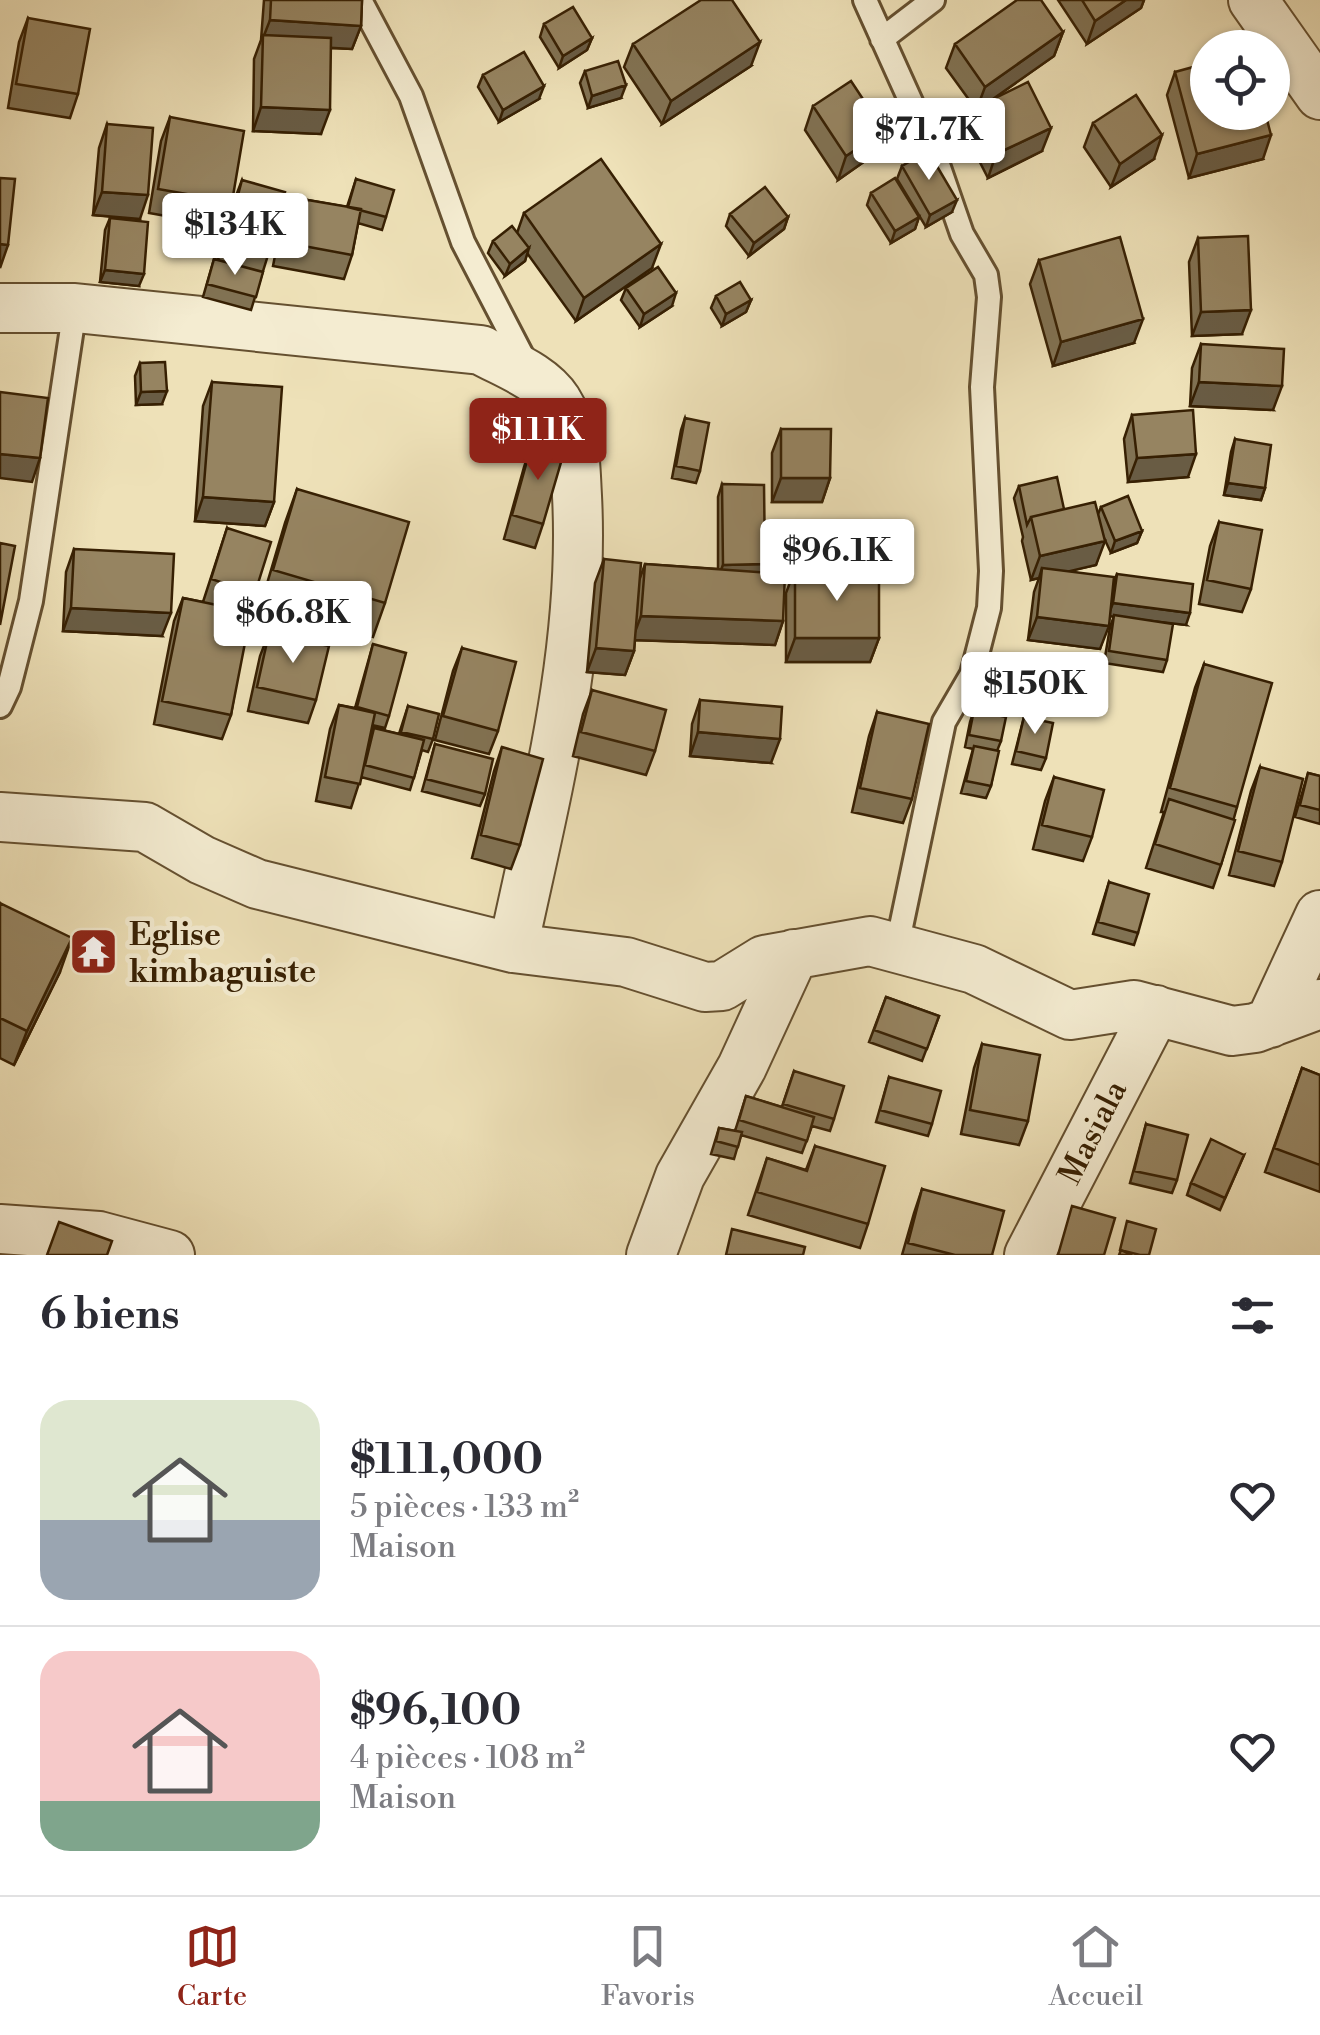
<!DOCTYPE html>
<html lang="fr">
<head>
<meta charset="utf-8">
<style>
	body { margin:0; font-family:"Libre Bodoni",serif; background:#f7f7f7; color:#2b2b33; height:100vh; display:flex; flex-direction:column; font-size:38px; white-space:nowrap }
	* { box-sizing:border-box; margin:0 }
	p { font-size:32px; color:#7c7c81 }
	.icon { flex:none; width:55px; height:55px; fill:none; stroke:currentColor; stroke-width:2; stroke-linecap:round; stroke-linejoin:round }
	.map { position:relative; height:1255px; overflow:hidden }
	.details { display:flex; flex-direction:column; background:#fff; flex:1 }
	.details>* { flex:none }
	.buttons { position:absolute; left:1190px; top:30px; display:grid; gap:20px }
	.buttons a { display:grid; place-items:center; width:100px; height:100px; border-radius:50%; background:#fff; box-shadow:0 2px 8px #0004; font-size:50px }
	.price { position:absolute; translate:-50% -85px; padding:0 22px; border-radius:10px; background:#fff; color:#222; font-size:32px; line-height:65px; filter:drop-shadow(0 2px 5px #0008) }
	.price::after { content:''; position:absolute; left:50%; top:60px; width:30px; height:22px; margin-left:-15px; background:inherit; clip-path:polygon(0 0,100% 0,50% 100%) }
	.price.selected { background:#8f2418; color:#fff }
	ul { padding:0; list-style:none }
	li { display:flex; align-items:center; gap:30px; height:250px; padding:0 40px }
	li+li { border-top:2px solid #e1e1e2 }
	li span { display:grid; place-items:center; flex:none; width:280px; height:200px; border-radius:30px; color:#555 }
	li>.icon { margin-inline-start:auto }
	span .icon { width:120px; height:120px; fill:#fffc; stroke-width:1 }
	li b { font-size:42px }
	h2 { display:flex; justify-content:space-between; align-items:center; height:120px; padding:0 40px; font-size:42px }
	.tab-bar { display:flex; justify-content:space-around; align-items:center; height:140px; border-top:2px solid #e1e1e2; background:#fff; font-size:28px; color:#7c7c81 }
	.tab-bar a { display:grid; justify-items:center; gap:5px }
	.tab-bar .selected { color:#8f2418 }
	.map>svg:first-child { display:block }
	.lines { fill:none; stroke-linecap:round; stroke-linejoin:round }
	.service-casing { stroke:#655030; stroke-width:28 }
	.minor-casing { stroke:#655030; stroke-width:52 }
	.service { stroke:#f4ecd1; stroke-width:22 }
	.minor { stroke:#f4ecd1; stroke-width:48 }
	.wall { fill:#817253; stroke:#372003; stroke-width:2.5 }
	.shaded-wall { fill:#695c44; stroke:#372003; stroke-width:2.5 }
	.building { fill:#968461; stroke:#372003; stroke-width:2.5 }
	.labels { text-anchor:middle; stroke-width:9; stroke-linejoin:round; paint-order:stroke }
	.poi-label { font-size:32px; font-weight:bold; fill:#372003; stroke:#f4ecd1; text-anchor:start }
	.street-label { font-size:32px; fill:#372003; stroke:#f4ecd1 }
</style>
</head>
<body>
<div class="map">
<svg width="1320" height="1255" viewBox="0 0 1320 1255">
	<rect width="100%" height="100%" fill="#eee1b8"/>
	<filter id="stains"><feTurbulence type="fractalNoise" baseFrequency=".002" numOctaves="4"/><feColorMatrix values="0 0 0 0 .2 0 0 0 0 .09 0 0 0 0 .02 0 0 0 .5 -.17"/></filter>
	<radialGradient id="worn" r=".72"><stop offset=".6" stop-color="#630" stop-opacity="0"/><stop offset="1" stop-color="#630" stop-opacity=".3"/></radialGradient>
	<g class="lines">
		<defs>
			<path id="service" d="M360,0L411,96L463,242L529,369
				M865,0L934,153L962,234L986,275L989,297L982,387L991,571L989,608L972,674L944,722L897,946
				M882,39L933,0
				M0,706L9,687L31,601L75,308"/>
			<path id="minor" d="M1253,0L1320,95
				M0,308H75L481,350C506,364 541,376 557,401C576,431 575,461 577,496C585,650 545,798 513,948
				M0,817L145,827L202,860L257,884L513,948L626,962L705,987L722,986L764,960L870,941L974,969L1070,1015L1134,1005L1232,1031L1255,1028L1320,1004
				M1270,1023L1320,915
				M0,1229L99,1236L170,1255
				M651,1255L680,1176L742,1067L794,954
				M1029,1255L1156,1010"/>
		</defs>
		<use href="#service" class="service-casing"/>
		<use href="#minor" class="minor-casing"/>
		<use href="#service" class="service"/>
		<use href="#minor" class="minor"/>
	</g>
	<path class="wall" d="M264,0H362L361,26L352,49L331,48L321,134L253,131L254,59L261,40Z
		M1058,0H1144L1141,8L1087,44Z
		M28,18L78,94L70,118L8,108L19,42Z
		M544,24L592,38L587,50L559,68L540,37Z
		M1063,32L1054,56L991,100L1042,151L988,178L965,133L975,108L946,68L955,44Z
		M633,44L751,66L662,124L624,67Z
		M585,71L621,98L588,108L580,83Z
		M1175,72L1263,159L1189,178L1167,95Z
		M483,75L539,99L499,122L478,87Z
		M813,106L875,154L838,180L805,130Z
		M170,117L232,202L223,226L149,213L161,141Z
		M1093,123L1154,159L1111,187L1084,147Z
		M107,124L140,219L93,215L99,148Z
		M902,166L952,212L926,227L897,179Z
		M356,179L386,217L382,230L358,223L352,255L344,279L273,266L282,220L290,197L347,207Z
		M242,180L268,255L251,310L203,297L214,259L218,260L233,204Z
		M871,193L919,217L915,229L891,243L867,205Z
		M524,213L652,268L576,321L527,253L525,261L505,276L488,253L493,241L517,233Z
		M730,214L788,217L784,229L749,256L726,226Z
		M110,218L139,286L100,282L105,230Z
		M1198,238L1242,334L1192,336L1189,262Z
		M1039,260L1134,343L1053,366L1030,284Z
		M626,288L672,306L640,327L621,300Z
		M716,296L751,300L746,312L722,326L711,308Z
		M1201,344L1273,410L1190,406L1192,368Z
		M140,363L162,404L136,405L135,376Z
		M212,382L274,502L265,526L195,521L203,406Z
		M1132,415L1188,477L1128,482L1124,439Z
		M685,418L700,471L696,483L672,478L681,430Z
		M781,429L830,478L822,502H772V453Z
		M1235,439L1265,488L1261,500L1224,495L1231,452Z
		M532,443L543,524L535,548L504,539L524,467Z
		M722,484L783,621L775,645L635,640L634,651L625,675L587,672L595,583L604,559L640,578L645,564L718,569V497Z
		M1019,486L1064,509L1098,514L1101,507L1142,531L1137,543L1111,553L1104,538L1096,565L1068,571L1114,581L1117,574L1186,625L1153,621L1167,660L1163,672L1104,663L1110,627L1114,616H1110L1100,649L1028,640L1034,592L1039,578L1031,580L1022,541L1023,537L1014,498Z
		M297,489L385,603L373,637L261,604L285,523Z
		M1219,522L1251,589L1242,612L1199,604L1210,546Z
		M227,528L255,593L248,611L231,715L222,739L154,724L174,621L183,598L203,602Z
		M74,549L162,636L63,631L66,572Z
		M795,569L879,638L870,662H786V593Z
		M269,633L316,700L308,723L248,711L260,656Z
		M373,644L389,716L385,728L372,725L363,767L374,728L399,734L408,706L433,739L428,752L422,750L410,790L361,777L351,808L316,801L330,729L339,705L355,708Z
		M462,648L498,731L489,754L435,740L453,671Z
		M1204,664L1237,807L1221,865L1213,888L1146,868L1164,812H1161L1195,688Z
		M592,690L655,751L646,775L573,756L583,714Z
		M700,700L771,763L690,756L692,724Z
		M974,710L1001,741L997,751L991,786L986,798L961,793L973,749L965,747L970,722Z
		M877,712L912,799L903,823L852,812L869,736Z
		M1024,717L1046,758L1041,770L1012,764Z
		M435,744L485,794L480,806L422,791Z
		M502,747L520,845L511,869L472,858L494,771Z
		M1260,767L1282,862L1274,886L1229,875L1251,791Z
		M1308,773L1320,776V824L1295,817Z
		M1054,777L1092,837L1083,861L1033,849L1045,801Z
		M1109,882L1138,933L1134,945L1093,934Z
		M0,903L60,972L14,1065L0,1058Z
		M886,997L939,1016L922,1061L869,1042Z
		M982,1044L1028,1121L1019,1145L961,1134L974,1068Z
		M1302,1068L1320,1075V1192L1265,1172Z
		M794,1071L834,1119L830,1131L812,1126L802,1153L741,1135L734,1159L711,1154L719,1128L735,1131L746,1096L782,1107Z
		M889,1077L932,1124L928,1136L876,1122Z
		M1146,1124L1177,1180L1172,1193L1130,1183Z
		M815,1146L868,1224L860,1248L748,1215L767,1158L806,1170Z
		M1244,1155L1220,1210L1187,1195L1191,1183Z
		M922,1189L992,1255H902L914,1213Z"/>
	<path class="shaded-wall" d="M1126,0H1144L1141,8L1087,44L1095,21Z
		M270,20L361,26L352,49L263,44V38Z
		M1063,32L1054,56L976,111L985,87Z
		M592,38L587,50L559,68L563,56Z
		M760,42L751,66L662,124L671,101Z
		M626,85L621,98L588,108L592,96Z
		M544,86L539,99L499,122L503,110Z
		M261,107L330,110L321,134L253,131Z
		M1051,128L1042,151L988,178L996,154Z
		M884,131L875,154L838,180L846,156Z
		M1162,135L1154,159L1111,187L1120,164Z
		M1271,135L1263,159L1189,178L1197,154Z
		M102,192L148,195L140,219L93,215Z
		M957,200L952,212L926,227L930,215Z
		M788,217L784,229L749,256L754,243Z
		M919,217L915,229L891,243L895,231Z
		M0,244L8,245L0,268Z
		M661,244L652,268L576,321L584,298Z
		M529,248L525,261L505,276L510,264Z
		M105,270L144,274L139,286L100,282Z
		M676,293L672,306L640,327L644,314Z
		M751,300L746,312L722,326L726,314Z
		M1251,310L1242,334L1192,336L1201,312Z
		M1143,319L1134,343L1053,366L1061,342Z
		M1199,382L1282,386L1273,410L1190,406Z
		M167,391L162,404L136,405L141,392Z
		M0,454L40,458L32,482L0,478Z
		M1196,454L1188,477L1128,482L1137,458Z
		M781,478H830L822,502H772Z
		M1228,483L1265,488L1261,500L1224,495Z
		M203,497L274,502L265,526L195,521Z
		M1142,531L1137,543L1111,553L1115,541Z
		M1105,541L1096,565L1041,578L1042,568L1039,578L1031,580L1040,556Z
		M765,564L760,577H718L723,565Z
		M1113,603L1190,613L1186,625L1108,616Z
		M71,608L171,613L162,636L63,631Z
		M641,616L783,621L775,645L632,640Z
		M1037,617L1109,626L1100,649L1028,640Z
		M795,638H879L870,662H786Z
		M596,648L634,651L625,675L587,672Z
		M698,732L780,739L771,763L690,756Z
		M72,938L60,972L14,1065L27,1031Z"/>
	<path class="building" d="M271,0H362L361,26L270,20Z
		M701,0H732L760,42L671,101L633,44Z
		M1017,0H1041L1063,32L985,87L955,44Z
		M1082,0H1126L1095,21Z
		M573,7L592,38L563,56L544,24Z
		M28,18L90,29L78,94L16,84Z
		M263,35L331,38L330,110L261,107Z
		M524,52L544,86L503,110L483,75Z
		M618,61L626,85L592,96L585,71Z
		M1208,63V112H1265L1271,135L1197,154L1175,72Z
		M851,81L884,131L846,156L813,106Z
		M1028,82L1051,128L996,154L973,109Z
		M1136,95L1162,135L1120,164L1093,123Z
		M170,117L244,131L232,202L158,189Z
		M107,124L153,128L148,195L102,192Z
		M928,151L957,200L930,215L902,166Z
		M601,159L661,244L584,298L524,213Z
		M0,178L15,179L8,245L0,244Z
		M895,178L919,217L895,231L871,193Z
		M356,179L394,190L386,217L348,207Z
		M242,180L285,192L268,255L225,244Z
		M765,187L788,217L754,243L730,214Z
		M290,197L361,209L352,255L282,242Z
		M110,218L148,222L144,274L105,270Z
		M512,226L529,248L510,264L493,241Z
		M1248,236L1251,310L1201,312L1198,238Z
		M1120,237L1143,319L1061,342L1039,260Z
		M214,259L263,272L256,297L207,284Z
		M658,267L676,293L644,314L626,288Z
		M740,282L751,300L726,314L716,296Z
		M1201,344L1284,349L1282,386L1199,382Z
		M165,362L167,391L141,392L140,363Z
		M212,382L282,387L274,502L203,497Z
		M0,392L48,398L40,458L0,454Z
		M1193,410L1196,454L1137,458L1132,415Z
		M685,418L709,423L700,471L676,466Z
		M781,429H831L830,478H781Z
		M1235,439L1271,445L1265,488L1228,483Z
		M532,443L564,452L543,524L512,515Z
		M1057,477L1064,509L1031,517L1027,525L1019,486Z
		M722,484L764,485L765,564L723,565Z
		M297,489L409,522L385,603L273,570Z
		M1128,496L1142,531L1115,541L1101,507Z
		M1095,502L1105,541L1040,556L1031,517Z
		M1219,522L1262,530L1251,589L1207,580Z
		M227,528L271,542L255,593L211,579Z
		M0,543L15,546L0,625Z
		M74,549L174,554L171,613L71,608Z
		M604,559L641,563L634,651L596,648Z
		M645,564L785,574L783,621L641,616Z
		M1042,568L1114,577L1109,626L1037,617Z
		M795,569L879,570V638H795Z
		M1117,574L1193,584L1190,613L1113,603Z
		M183,598L251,612L231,715L162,701Z
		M1114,615L1173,624L1167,660L1109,651Z
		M269,633L329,646L316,700L257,687Z
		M373,644L406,653L389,716L357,707Z
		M462,648L516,662L498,731L443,716Z
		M1204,664L1272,683L1237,807L1170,788Z
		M592,690L666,710L655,751L581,732Z
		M700,700L782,707L780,739L698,732Z
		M339,705L375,713L360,784L325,777Z
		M408,706L439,714L433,739L401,732Z
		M974,710L1006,717L1001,741L969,735Z
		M877,712L929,724L912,799L860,788Z
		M1024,717L1053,723L1046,758L1016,751Z
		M374,728L424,740L414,778L365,765Z
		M435,744L493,759L485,794L426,779Z
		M974,746L999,751L991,786L966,781Z
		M502,747L543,759L520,845L481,835Z
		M1260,767L1303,779L1282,862L1238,851Z
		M1308,773L1320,776V810L1300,805Z
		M1054,777L1104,790L1092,837L1042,825Z
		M1169,799L1235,820L1221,865L1155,844Z
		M1109,882L1149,894L1138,933L1098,922Z
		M0,903L72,938L27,1031L0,1018Z
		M886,997L939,1016L927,1049L874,1030Z
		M982,1044L1040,1055L1028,1121L970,1110Z
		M1302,1068L1320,1075V1165L1274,1148Z
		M794,1071L844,1086L834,1119L783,1104Z
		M889,1077L941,1091L932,1124L880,1110Z
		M746,1096L814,1117L807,1141L739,1120Z
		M1146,1124L1188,1135L1177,1180L1134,1171Z
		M719,1128L742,1132L738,1147L716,1141Z
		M1211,1139L1244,1155L1225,1198L1191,1183Z
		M815,1146L885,1166L868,1224L757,1192L767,1158L807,1171Z
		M922,1189L1004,1211L992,1255H955L908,1243Z
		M1072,1206L1115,1218L1104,1255H1058Z
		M1127,1221L1156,1229L1149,1255H1140L1120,1250Z
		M59,1222L112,1241L107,1255H47Z
		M732,1229L805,1247L803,1255H726Z
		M1121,1250L1132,1255H1119Z"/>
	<defs>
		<symbol id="temple-square" viewBox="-11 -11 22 22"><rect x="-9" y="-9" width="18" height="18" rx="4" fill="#8f2418" stroke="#f4ecd1"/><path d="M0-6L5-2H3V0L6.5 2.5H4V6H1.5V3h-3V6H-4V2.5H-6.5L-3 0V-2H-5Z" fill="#fff"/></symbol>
	</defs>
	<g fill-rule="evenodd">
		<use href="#temple-square" x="66" y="924" width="55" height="55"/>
	</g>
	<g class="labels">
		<g class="poi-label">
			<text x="129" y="945">Eglise<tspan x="129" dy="37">kimbaguiste</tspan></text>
		</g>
		<g class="street-label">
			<text transform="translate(1092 1132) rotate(-63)" y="11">Masiala</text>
		</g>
	</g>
	<rect width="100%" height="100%" filter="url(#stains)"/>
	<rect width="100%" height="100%" fill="url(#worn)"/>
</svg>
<div class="buttons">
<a><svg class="icon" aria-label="locate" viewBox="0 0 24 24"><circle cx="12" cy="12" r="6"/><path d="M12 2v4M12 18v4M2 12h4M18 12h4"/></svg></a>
</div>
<b class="price" style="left:929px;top:183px">$71.7K</b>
<b class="price" style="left:235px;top:278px">$134K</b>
<b class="price selected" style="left:538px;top:483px">$111K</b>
<b class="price" style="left:837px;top:604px">$96.1K</b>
<b class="price" style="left:293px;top:666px">$66.8K</b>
<b class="price" style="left:1035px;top:737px">$150K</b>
</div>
<section class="details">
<h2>6 biens<svg class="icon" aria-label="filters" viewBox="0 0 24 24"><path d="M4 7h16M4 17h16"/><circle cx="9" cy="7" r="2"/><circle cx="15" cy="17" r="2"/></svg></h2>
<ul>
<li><span style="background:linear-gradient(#dfe7d0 60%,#9aa5b1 0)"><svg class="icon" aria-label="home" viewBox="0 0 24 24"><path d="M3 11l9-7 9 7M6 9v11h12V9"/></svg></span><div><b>$111,000</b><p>5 pièces · 133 m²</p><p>Maison</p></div><svg class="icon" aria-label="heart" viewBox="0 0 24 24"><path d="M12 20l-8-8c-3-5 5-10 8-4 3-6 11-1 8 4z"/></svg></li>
<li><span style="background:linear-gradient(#f6c9c9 75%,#7fa58c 0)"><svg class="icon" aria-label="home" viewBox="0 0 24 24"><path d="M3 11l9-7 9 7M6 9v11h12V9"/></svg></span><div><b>$96,100</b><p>4 pièces · 108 m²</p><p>Maison</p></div><svg class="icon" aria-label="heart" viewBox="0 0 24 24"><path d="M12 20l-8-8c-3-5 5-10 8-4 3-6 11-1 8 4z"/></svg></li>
</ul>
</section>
<nav class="tab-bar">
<a class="selected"><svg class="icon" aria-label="map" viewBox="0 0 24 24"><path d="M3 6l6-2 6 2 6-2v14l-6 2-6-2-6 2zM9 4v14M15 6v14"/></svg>Carte</a>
<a><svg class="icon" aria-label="saved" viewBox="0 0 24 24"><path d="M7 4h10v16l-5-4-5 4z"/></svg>Favoris</a>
<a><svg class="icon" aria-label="home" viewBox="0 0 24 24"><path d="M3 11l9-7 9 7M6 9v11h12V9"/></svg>Accueil</a>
</nav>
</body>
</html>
